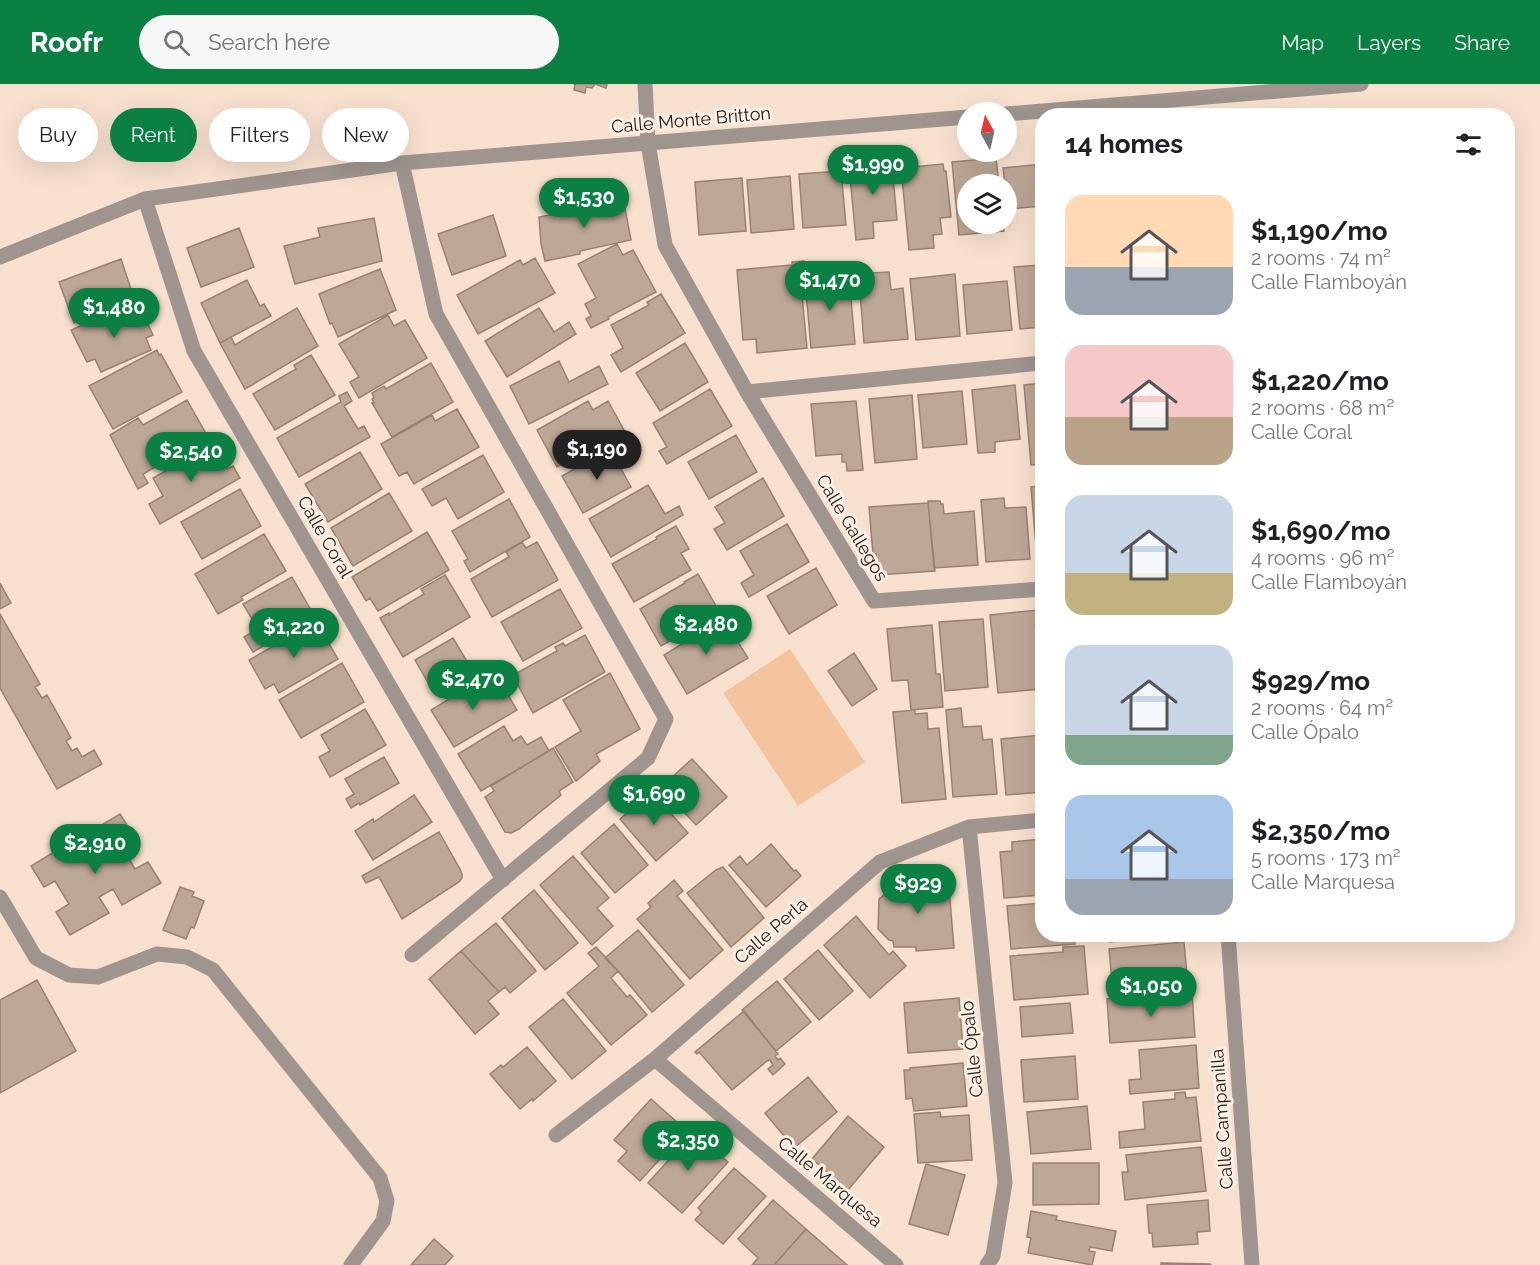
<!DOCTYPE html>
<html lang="en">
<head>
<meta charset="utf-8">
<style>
	body { margin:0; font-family:Raleway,sans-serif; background:#f6f6f6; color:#202124; height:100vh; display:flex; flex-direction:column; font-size:22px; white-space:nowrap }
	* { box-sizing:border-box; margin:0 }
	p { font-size:20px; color:#757577 }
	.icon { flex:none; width:33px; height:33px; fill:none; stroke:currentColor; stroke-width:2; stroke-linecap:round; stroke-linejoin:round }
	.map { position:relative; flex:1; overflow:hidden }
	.sheet { position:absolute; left:1035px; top:24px; width:480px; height:834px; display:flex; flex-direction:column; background:#fff; border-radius:24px; box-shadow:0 6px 24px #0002 }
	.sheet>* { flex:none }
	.top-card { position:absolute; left:18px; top:24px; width:570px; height:54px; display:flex; gap:12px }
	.needle { width:39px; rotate:352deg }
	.controls { position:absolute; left:957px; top:18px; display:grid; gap:12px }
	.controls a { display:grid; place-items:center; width:60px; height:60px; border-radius:50%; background:#fff; box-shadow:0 6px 24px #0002; font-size:30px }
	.price { position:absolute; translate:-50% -51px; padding:0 14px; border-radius:21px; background:#0b8043; color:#fff; font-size:20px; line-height:39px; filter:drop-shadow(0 2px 3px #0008) }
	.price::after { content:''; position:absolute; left:50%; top:36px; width:18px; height:14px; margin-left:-9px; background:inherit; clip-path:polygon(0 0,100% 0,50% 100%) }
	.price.active { background:#222; color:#fff }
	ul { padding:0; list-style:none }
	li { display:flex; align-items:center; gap:18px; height:150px; padding:0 30px }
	li span { display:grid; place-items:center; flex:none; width:168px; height:120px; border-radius:18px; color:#555 }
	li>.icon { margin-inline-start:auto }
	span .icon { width:72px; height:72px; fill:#fffc; stroke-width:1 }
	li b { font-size:26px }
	h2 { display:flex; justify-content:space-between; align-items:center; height:72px; padding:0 30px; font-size:26px }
	.pill { padding:0 21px; border-radius:27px; background:#fff; box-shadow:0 6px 24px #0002; font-size:21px; line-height:54px }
	.pill.active { background:#0b8043; color:#fff }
	header { display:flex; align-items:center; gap:36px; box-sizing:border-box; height:84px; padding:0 30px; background:#0b8043; color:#fff }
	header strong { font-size:28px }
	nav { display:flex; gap:33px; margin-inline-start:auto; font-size:21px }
	.search { width:420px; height:54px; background:#f6f6f6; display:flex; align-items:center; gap:15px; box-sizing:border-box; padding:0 21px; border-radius:33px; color:#757577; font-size:22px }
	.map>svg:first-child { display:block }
	.green { fill:#f3c49e }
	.building { fill:#bda796; stroke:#978272; stroke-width:1.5 }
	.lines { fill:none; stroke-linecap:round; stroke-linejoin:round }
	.minor { stroke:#9f958e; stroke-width:15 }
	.labels { text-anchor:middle; stroke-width:6; stroke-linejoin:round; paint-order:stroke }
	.street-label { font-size:18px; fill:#221a13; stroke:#fdefe4 }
</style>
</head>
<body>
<header>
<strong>Roofr</strong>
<div class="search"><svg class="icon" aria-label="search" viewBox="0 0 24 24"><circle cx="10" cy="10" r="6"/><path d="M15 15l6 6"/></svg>Search here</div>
<nav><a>Map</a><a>Layers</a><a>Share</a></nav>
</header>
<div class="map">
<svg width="1540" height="1181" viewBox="0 0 1540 1181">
	<rect width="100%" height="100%" fill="#f7e0ce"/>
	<path class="green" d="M790,565L865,678L798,722L723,609Z"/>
	<path class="building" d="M574,0H607L606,4L595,0L592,4L586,3L585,9L574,6L575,1Z
		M996,74L999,100H968V140H1003L1004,147L959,151L952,78Z
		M899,78L900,92H893L897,136L873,138L874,154L856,156L849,82Z
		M943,80L944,87H946L951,133L940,134L942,150L933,151L934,164L909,166L901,84Z
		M1042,80V122L1007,125L1006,100H1005L1003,84Z
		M841,87L846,141L803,144L799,90Z
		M790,92L794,145L751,149L747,96Z
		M742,94L746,147L699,151L695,98Z
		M604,113L605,117L623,114L631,156L580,167V170L545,177L541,160L539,133L594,122L592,115Z
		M493,131L506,172L452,191L438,150Z
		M374,134L382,177L295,200L284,162L320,153L318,144Z
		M239,144L254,183L201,203L187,164Z
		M617,160L623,171L633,166L656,208L608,233L609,235L591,244L586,235L591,232L585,220L596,214L578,180Z
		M535,174L555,209L478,250L457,211L520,176L523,181Z
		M121,175L131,205L122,208L126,220L74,239L59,198Z
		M804,177L805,189H800L807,264L757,269L756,255L743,256L737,186L792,181V178Z
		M1042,181V243L1020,245L1014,183Z
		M380,185L396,226L338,253L332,239L330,240L319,210Z
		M889,188L891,206L903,204L908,255L864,259L860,209L872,207L870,189Z
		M955,190L960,252L916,256L910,195Z
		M849,193L855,260L811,264L805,197Z
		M247,196L260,222L264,220L271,232L220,259L201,219Z
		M1007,197L1012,246L967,250L963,201Z
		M661,210L685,249L621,288L611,271L623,264L611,241L649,221L647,218Z
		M140,223L153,251L146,254L151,266L101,288L95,275L87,278L71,246L100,233L103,240Z
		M297,224L318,262L245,305L220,259L231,253L235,261Z
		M539,224L554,248L569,238L576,250L507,293L485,257Z
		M388,231L394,242L405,236L427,274L359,314L350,298L359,293L339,260Z
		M685,259L708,298L660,327L636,289Z
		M157,266L159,271L161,270L182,308L113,345L89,302Z
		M311,271L335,311L275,346L253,310L296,285L294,281Z
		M559,277L569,298L599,282L608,300L529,340L510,302Z
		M431,279L453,318L392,353L372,319H374L372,315L374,314L372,309L384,302L386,305Z
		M1042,299V380L1031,381L1024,301Z
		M1015,301L1020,355L995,358V368L978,369L972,306Z
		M710,305L732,342L667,380L659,367L667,363L653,339Z
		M962,307L967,360L923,364L918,311Z
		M347,308L352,317L344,322L358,345L364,342L370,353L299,393L277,354L341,318L339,312Z
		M912,311L917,375L875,379L869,315Z
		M187,316L208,353L143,390L148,399L138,405L110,351L138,334L143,341Z
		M588,317L593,326L608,317L624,346L557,383L537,346Z
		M856,317L863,386L847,387L846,378H842V370L816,372L811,320Z
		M457,325L479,363L414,400L407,388L399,392L381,360L432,331L435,337Z
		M736,351L757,388L709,415L688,378Z
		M213,360L227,385L233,382L240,394L160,440L149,420L163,412L153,394Z
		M610,365L631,403L583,429L562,392Z
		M360,368L382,405L328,438L305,400Z
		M483,371L504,408L458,435L446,414L432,422L422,405Z
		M763,394L784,432L727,466L714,445L725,439L715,423Z
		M648,401L665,430L679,422L683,431L611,473L589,435Z
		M1042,402V473L1037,474L1031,403Z
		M240,405L261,442L202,475L181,438Z
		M389,409L412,447L353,482L331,444Z
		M1004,414L1005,424L1026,423L1030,475L986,478L981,416Z
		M509,415L530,453L470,488L464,477L468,475L452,447Z
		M928,417H940L941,420H943L944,430L974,427L978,481L934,484Z
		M928,419L935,487L877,491L876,470H873L869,423Z
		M787,440L809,478L749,513L741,499L754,491L740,467Z
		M676,442L689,465L681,469L691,486L634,518L612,480L657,455L656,453Z
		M427,448L449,486L378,527L370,514L366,517L352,493Z
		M264,450L286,487L241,513L243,516L218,530L195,490Z
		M522,458L526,464L537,458L558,496L492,533L471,495L509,473L506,468Z
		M816,484L837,521L789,550L767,512Z
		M698,490L720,529L661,562L640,525L685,499L684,498Z
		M445,491L470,533L403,573L380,534L389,529V531L424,510L421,505Z
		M292,493L315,533L253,568L244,553L258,545L243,520Z
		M0,499L11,519L0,525Z
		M560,505L582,544L523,577L501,538Z
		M1038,526L1039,540H1035L1041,605L998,609L990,531Z
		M0,530L40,600L35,603L42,614L47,611L71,654L66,657L72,667L77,664L82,673L94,666L102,680L57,705L0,604Z
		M983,535L988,603L945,607L939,538Z
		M725,537L748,574L687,610L664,571L695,552L693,548L708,539L711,545Z
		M316,538L338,575L279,609L274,600L265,605L249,576Z
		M932,541L936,590H940L943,623L911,626L908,596L892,597L887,545Z
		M585,551L605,588L533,629L511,588L515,586L517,589L557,567L555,563L563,559L565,562Z
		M453,554L468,579L430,602L415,576Z
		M854,569L877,605L852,622L828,587Z
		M342,579L364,618L301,654L279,616Z
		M610,589L640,645L596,670L600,677L576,697L555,663L581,647L563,616Z
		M489,591L503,615L508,611L517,626L454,663L431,626Z
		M961,624L963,643L981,642L983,656L992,655L997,710L953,713L946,626Z
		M365,625L386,661L330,693L319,673L330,667L321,651Z
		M915,626V630L927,629L928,645L939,644L946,715L902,719L893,628Z
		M504,642L513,657L521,652L527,661L541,653L549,667L481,707L458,670Z
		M1042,651V708L1006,711L1001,655Z
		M553,664L573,698L559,707L561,711L519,745L511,749L505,748L485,713L494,707L491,702Z
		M384,673L399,699L360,721L359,719L351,724L346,715L354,710L345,695Z
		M692,675L727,713L696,741L661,703Z
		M652,708L688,749L656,777L620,735Z
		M414,711L432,738L373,776L355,747L373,735L374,738Z
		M120,730L134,752L120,760L135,785L148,778L161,799L122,821L113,805L99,813L109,829L70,851L56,828L69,820L55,797L44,803L31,782L69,759L78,774L91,765L83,752Z
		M614,740L648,781L615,809L581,769Z
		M439,748L460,785L462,790V794L459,798L402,835L379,793L366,799L362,792Z
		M1042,755V811L1004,814L1000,768L1012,767V758Z
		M771,760L794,787L796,786L801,792L766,823L729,781L740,772L747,781Z
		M573,772L609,814L597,824L613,842L592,861L540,801Z
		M723,783L764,834L731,863L687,809L716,786Z
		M948,792L954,864L916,867V863H894L893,857L889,856L878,845L879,815L888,808L909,804L907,795Z
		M674,796L683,807L677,812L723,866L690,895L637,835L651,823L648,819Z
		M180,803L194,808L192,812L204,817L194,844L191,843L186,855L163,846Z
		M534,806L578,859L545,886L502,834Z
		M1042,819V850H1074L1075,860L1011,865L1007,822Z
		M856,832L889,871L893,867L906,882L870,914L824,861Z
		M496,839L536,887L510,909L505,903L499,908L461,867Z
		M638,846L684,901L652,928L618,887L605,874Z
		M1108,850H1183V851L1109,858Z
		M1184,858L1188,902L1113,909L1109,865Z
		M1084,862L1088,910L1014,916L1010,872L1063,868V863Z
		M596,863L618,887L611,894L627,913L630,911L647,931L611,961L567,909L599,882L588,869Z
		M818,866L853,907L819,936L784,895Z
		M461,867L499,908L488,917L499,930L475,950L429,895Z
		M37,896L76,967L0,1009V916Z
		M777,897L811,938L776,967L742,926Z
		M1192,909L1195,953L1110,959L1107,915Z
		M959,914L963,965L908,969L904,919Z
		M563,915L606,967L572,995L529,943Z
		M1070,919L1073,949L1022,953L1020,923Z
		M744,927L778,970L775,972L778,976L780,974L785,980L773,991L768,985L773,981L770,976L767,977L732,1006L699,968L697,970L695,968Z
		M1196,961L1199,1004L1130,1010L1129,996L1141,995L1139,966Z
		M527,963L556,997L533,1017L532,1015L520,1025L490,990L501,981L503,983Z
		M1075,972L1078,1015L1024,1018L1021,976Z
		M963,979L967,1022L914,1027L912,1014L906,1015L904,986H910V984Z
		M808,993L837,1028L794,1064L765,1029Z
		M1185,1008L1186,1014L1196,1013L1201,1057L1120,1064L1119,1048L1145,1045L1143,1018L1175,1015V1009Z
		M651,1015L686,1046L640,1097L618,1077L627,1067L614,1056Z
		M1087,1022L1091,1065L1031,1070L1027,1028Z
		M940,1028L941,1033L969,1031L972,1076L918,1079L914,1030Z
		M848,1032L884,1063L848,1106L812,1075Z
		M694,1048L728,1078L682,1129L648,1099Z
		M1201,1063L1206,1107L1125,1116L1122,1088H1128L1126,1071Z
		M1033,1079H1099V1120L1033,1121Z
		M926,1080L965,1091L948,1151L909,1140Z
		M734,1084L766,1112L723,1160L695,1136L702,1128L698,1124Z
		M773,1116L806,1145L774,1181H752L758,1174L738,1155Z
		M1208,1116L1210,1147L1197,1148L1198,1160L1153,1163L1152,1149H1149L1147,1121Z
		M1031,1127L1057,1132L1056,1136L1116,1147L1112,1167L1090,1163L1089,1167L1095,1168L1092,1181L1028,1169L1031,1154L1027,1153Z
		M806,1145L847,1181H774Z
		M434,1155L453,1172L445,1181H411Z
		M1161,1179L1210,1180L1211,1181H1161Z"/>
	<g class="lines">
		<path class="minor" d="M645,0L648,59L665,161L747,308L874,517L1042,505
			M1006,30L1361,0
			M402,79L436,230L666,635L648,674L412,871
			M145,115L194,267L503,796
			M0,173L145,115L402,79L968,33
			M747,308L1042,279
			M969,743L1005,1099L993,1172L987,1181
			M0,813L36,874L69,891L98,893L157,870L187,873L213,886L380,1094L387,1117L383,1137L351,1181
			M1228,850L1252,1181
			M655,975L896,1181
			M556,1051L655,975L880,778L969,743L1042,736"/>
	</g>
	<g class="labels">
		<g class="street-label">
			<text transform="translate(691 36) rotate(-5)" y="6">Calle Monte Britton</text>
			<text transform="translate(852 444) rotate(59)" y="6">Calle Gallegos</text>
			<text transform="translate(325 453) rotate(60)" y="6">Calle Coral</text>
			<text transform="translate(771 847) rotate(-41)" y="6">Calle Perla</text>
			<text transform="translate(972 965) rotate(-96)" y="6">Calle Ópalo</text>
			<text transform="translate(1222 1035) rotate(-94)" y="6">Calle Campanilla</text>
			<text transform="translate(830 1098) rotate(40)" y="6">Calle Marquesa</text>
		</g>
	</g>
</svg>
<div class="controls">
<a><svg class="needle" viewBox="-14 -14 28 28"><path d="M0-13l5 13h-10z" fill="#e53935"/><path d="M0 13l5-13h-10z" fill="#757577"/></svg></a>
<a><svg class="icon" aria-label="layers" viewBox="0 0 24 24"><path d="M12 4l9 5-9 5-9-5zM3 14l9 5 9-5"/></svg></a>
</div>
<b class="price" style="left:873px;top:112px">$1,990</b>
<b class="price" style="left:584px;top:145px">$1,530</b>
<b class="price" style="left:830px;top:228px">$1,470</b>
<b class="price" style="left:114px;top:255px">$1,480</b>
<b class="price active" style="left:597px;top:397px">$1,190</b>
<b class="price" style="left:191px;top:399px">$2,540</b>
<b class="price" style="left:706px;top:572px">$2,480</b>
<b class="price" style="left:294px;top:575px">$1,220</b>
<b class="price" style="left:473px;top:627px">$2,470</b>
<b class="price" style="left:654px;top:742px">$1,690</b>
<b class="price" style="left:95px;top:791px">$2,910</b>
<b class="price" style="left:918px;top:831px">$929</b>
<b class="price" style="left:1151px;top:934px">$1,050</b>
<b class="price" style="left:688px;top:1088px">$2,350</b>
<div class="top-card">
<a class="pill">Buy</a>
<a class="pill active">Rent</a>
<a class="pill">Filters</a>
<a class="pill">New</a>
</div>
<section class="sheet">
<h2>14 homes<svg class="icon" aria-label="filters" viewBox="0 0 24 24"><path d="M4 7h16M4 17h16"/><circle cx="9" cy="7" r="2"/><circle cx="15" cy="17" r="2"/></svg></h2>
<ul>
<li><span style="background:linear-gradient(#ffd9b3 60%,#9aa5b1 0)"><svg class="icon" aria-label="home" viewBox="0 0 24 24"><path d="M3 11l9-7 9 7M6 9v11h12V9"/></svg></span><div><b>$1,190/mo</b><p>2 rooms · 74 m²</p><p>Calle Flamboyán</p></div></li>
<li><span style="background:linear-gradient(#f6c9c9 60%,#b9a48a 0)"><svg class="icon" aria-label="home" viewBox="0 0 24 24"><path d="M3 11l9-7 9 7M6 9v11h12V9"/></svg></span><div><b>$1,220/mo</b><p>2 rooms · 68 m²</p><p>Calle Coral</p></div></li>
<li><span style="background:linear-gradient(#c9d6e8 65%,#c2b280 0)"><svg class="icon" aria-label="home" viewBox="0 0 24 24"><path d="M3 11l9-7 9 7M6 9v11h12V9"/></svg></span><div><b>$1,690/mo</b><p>4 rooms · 96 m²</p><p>Calle Flamboyán</p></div></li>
<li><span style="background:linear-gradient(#c9d6e8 75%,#7fa58c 0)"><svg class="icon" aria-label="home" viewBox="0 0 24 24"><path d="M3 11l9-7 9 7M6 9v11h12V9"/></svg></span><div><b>$929/mo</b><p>2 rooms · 64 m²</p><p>Calle Ópalo</p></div></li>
<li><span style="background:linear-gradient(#a9c7e8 70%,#9aa5b1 0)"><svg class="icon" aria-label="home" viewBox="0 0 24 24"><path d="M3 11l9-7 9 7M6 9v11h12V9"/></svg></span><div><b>$2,350/mo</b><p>5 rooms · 173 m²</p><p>Calle Marquesa</p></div></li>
</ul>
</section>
</div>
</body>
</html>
